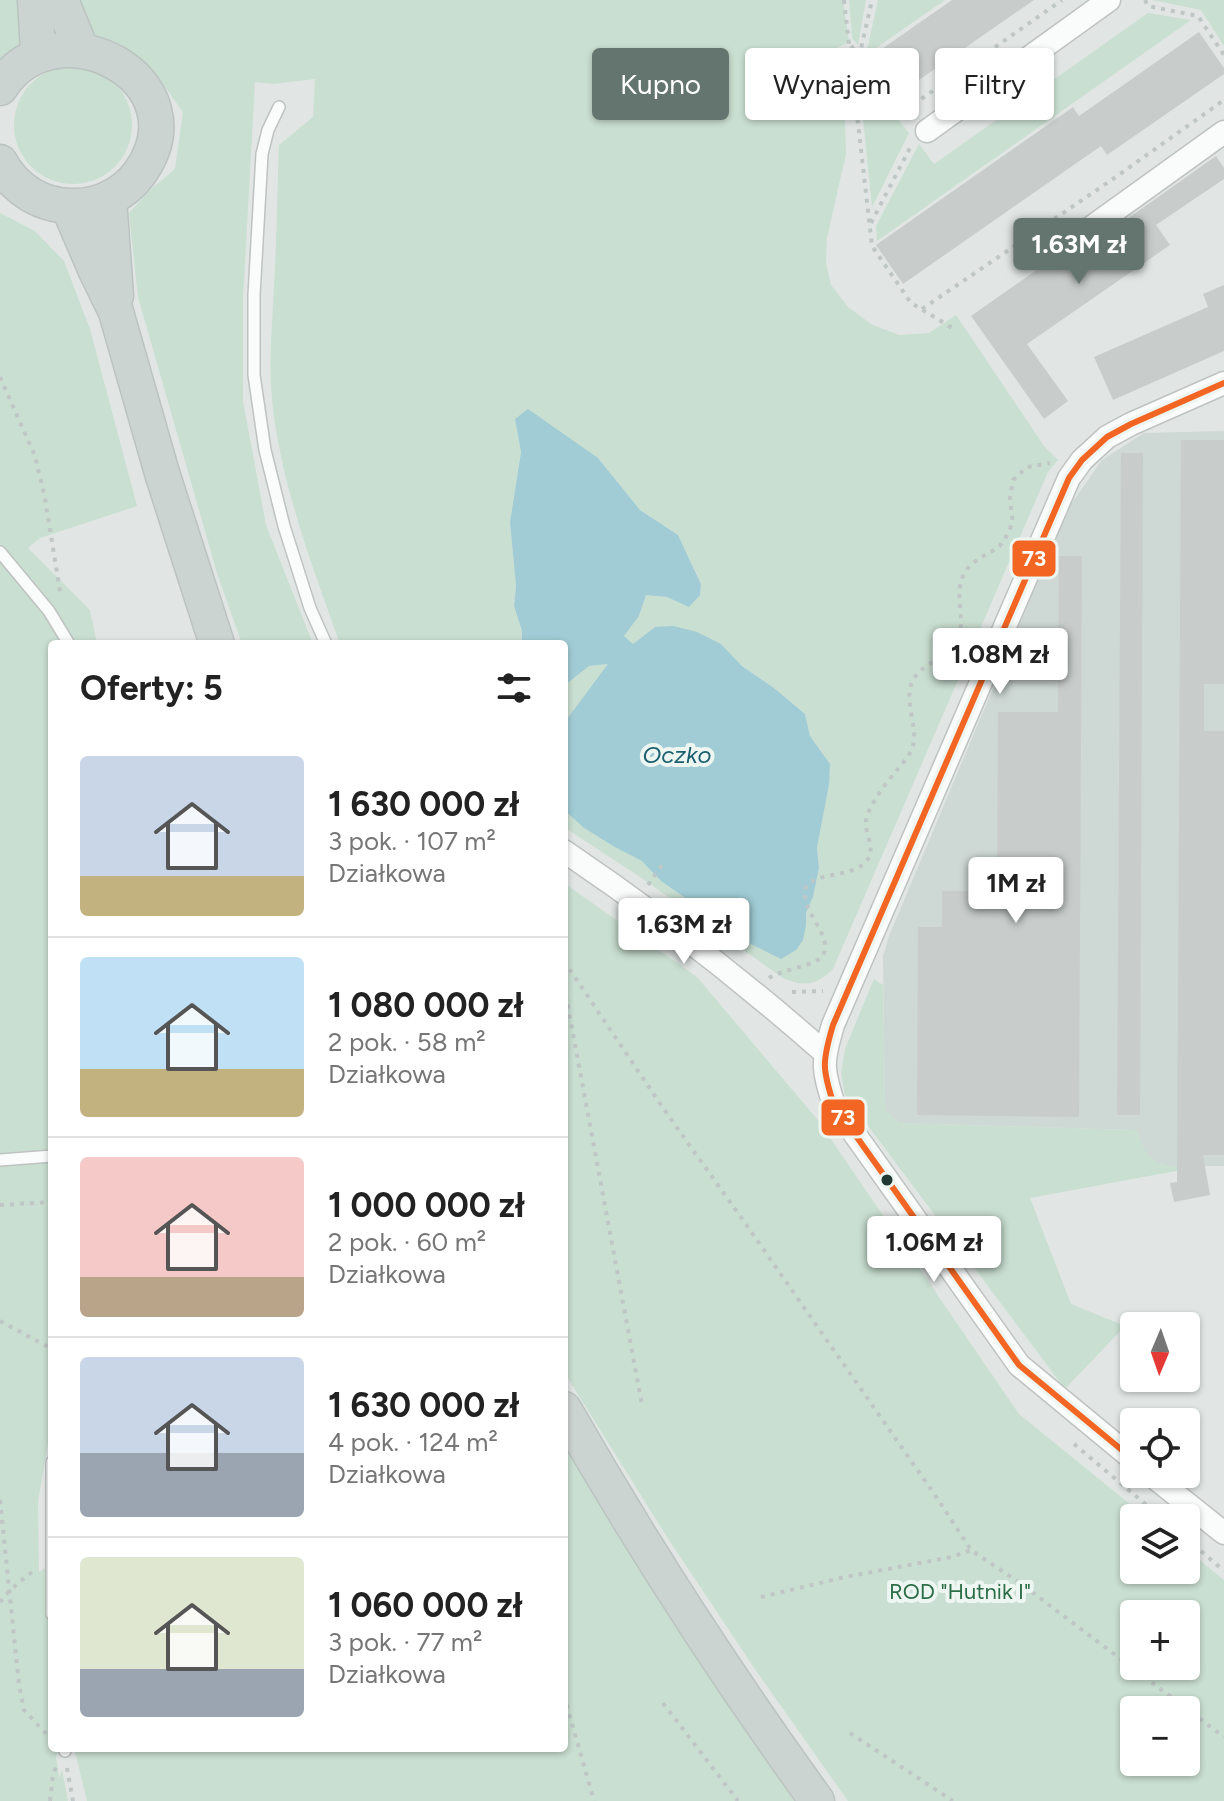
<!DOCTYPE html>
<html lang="pl">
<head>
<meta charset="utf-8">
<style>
	body { margin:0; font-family:Figtree,sans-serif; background:#f2f2f2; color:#222; height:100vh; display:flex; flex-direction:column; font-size:30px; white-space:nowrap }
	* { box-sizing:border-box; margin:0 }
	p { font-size:26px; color:#767676 }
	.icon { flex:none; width:44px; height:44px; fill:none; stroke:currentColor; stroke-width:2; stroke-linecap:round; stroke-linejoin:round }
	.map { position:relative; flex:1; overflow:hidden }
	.panel { position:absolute; left:48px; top:640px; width:520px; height:1112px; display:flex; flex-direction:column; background:#fff; border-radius:8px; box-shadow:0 2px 6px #0004 }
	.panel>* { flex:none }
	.banner { position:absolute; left:592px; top:48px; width:512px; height:72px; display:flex; gap:16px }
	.needle { width:52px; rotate:182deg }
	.tools { position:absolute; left:1120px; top:1312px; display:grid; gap:16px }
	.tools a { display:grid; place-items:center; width:80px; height:80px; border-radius:8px; background:#fff; box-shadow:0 2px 6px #0004; font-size:40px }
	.price { position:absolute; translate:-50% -68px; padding:0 18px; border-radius:8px; background:#fff; color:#222; font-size:26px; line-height:52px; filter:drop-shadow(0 2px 4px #0008) }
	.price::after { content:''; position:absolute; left:50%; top:48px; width:24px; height:18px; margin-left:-12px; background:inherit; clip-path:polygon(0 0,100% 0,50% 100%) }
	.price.active { background:#647570; color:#fff }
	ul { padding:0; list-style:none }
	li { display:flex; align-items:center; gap:24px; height:200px; padding:0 32px }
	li+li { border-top:2px solid #e0e0e0 }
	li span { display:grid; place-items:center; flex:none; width:224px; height:160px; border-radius:8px; color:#555 }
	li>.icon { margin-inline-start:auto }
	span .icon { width:96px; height:96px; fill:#fffc; stroke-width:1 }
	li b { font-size:34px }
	h2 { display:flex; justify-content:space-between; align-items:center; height:96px; padding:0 32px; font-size:34px }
	.tag { padding:0 28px; border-radius:8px; background:#fff; box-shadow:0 2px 6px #0004; font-size:28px; line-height:72px }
	.tag.active { background:#647570; color:#fff }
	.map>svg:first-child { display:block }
	.built { fill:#ced8d4 }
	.green { fill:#c9dfd1; fill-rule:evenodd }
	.water { fill:#a1ccd5 }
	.building { fill:#c8cdcb }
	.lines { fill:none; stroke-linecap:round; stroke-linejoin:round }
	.service-casing { stroke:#bec3c1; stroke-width:14 }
	.minor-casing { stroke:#bec3c1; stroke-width:25 }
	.primary-casing { stroke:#bbc3c1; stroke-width:37 }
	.path { stroke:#bec7c5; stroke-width:4; stroke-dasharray:4 6; stroke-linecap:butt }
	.service { stroke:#fafbfb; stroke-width:11 }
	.minor { stroke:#fafbfb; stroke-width:22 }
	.primary { stroke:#ccd4d2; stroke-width:34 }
	.bus-1-casing { stroke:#eef6f2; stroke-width:12 }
	.bus-1 { stroke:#f26522; stroke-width:6 }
	.bus-dot { fill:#203832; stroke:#eef6f2; stroke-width:3 }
	.labels { text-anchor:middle; stroke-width:8; stroke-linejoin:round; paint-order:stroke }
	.park-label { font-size:22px; fill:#2b6e47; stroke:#eef6f2 }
	.water-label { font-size:24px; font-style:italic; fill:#1c6172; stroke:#eef6f2 }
	.line-badge { stroke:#eef6f2; stroke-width:3 }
	.badge-label { font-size:22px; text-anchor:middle; font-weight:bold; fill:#fff }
</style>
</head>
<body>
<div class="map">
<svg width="1224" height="1801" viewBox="0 0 1224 1801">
	<rect width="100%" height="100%" fill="#e1e6e4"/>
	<path class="built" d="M1224,431V1166H1169L1153,1161L1143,1148L1136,1130L899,1123L885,1110L883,956L889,936L1069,507L1102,460L1144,433Z"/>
	<path class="green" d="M0,0H27L25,36L0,68Z
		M61,0H843L849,42L826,53L836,68L844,89L846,154L827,238L826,263L831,285L848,307L871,324L899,335L929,333L956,315L1044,446L1058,460L1048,472L833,969C816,986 804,987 783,978L643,879L564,827V810L584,828L613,846L640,858L661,881L701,909L719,928L806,925V913L813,897L819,868L817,848L822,822L830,764L810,736L805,714L774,688L742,666L721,644L655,627L633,644L624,636L639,616L646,595L667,597L700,595L701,583L678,535L640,510L598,458L515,419L521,451L510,522L516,586L514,606L522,631V644H340C313,568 283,490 273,409C268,368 272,327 274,286C277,239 277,192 279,145L313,117L315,79L273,84L255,82L243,299V401L266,525L313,644H242L217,573L138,297L129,213L149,191L175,169L183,112L160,80H141L90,45Z
		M849,0H866L858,45L852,38Z
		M878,0H945L866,55Z
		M1152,0H1224V46L1201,10Z
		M1148,13L1191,20L877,241L876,226L919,144L934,164Z
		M14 125a59 59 0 1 1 118 0a59 59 0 1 1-118 0Z
		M862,109L897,118L909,133L872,207Z
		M0,213L35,231L64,261L90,329L137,506L40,538L28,548L90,610L97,644H52V1418L38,1502L39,1572L47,1567C47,1627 52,1688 52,1748H55L58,1752L56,1756L59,1778L62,1770L68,1801H0Z
		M609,664L564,723V682H569L589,666Z
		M564,883L697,977L817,1119L1019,1414L1147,1518H1134V1570H1186V1549L1224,1580V1801H848L757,1672L667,1537L564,1372ZM1134,1614H1186V1666H1134ZM1134,1710H1186V1762H1134Z
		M874,979L883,985L885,1110L899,1123L1136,1130C1151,1171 1164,1166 1203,1166L1030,1198L1071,1304L1125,1326L1065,1389L845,1095L841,1073L845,1049Z
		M564,1443C634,1567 715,1683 794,1801H87L74,1748H564Z"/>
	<path class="water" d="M528,409L598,458L640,510L678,535L701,584L700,595L689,607L667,597L646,595L639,616L624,636L633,644L655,627L673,626L697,632L721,644L742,666L774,688L805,714L810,736L830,764L829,784L817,848L819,868L813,897L806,913V925L803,940L796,950L781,959L719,928L701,909L661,881L642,861L613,846L584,828L564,810V723L608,664L589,666L569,682H564V644H522V631L514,606L516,586L510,522L521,452L515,419Z"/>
	<path class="building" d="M952,0H1034L893,98L866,60Z
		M1199,32L1224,68V74L1107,155L1101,146L903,284L876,245L1073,107L1079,116Z
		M1216,156L1224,168V179L1156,225L1170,245L1027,344L1068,401L1044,419L971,316L1055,257L1059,263L1069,256L1079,253Z
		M1224,285V351L1113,400L1094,357L1208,307L1203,294Z
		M1181,440H1224V684H1204V731H1224V1155H1203L1210,1195L1174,1202L1170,1183L1177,1182Z
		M1121,453H1143L1140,1115H1117Z
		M1059,556H1082L1079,1117L917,1115L918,927H942V891H997L998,712H1058Z"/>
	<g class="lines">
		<defs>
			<path id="service" d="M279,107L268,130L262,154L254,295V375L265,450L284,526L310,608L326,644
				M0,552L49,611L69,644
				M0,1160L52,1156
				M52,1462V1614
				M64,1748L65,1751"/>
			<path id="minor" d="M927,131L1109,0
				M1071,242L1224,132
				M564,851C656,913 742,980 825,1053
				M1134,1460L1019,1365L834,1105C822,1069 822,1062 833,1025L1069,478L1082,460L1107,437L1131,424L1224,383
				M1150,1474L1224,1533"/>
			<path id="primary" d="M35,0L38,51
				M61,0L79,44
				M0,88C56,0 207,81 139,174C124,194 100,206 75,206C43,207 15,190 0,162
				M109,198L116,296
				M68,206L96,271L116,312L162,473L217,644
				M564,1409C641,1544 726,1675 817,1801"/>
		</defs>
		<use href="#service" class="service-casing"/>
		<use href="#minor" class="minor-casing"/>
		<use href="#primary" class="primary-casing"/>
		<path class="path" d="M844,0L872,246L911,303L954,329
			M1145,0L1148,6L1198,16L1224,55
			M851,46L900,114L1062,0
			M859,57L872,0
			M856,103L898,113
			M871,223L911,146
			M922,309L1113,179L1224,100
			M0,377L35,456L45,499L61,597
			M648,885L662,865
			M564,961L663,1108L745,1223L937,1498L971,1550L1020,1583L1224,1737
			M769,978C782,969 817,966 823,955C834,935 797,908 806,887C812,872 860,878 869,857C875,843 862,831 867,816C873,800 886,783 897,770C903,763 911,754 913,745C918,731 905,701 911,685C917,665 945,659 955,644C969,623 952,597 964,574C972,560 985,556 997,548C1003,544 1011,529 1012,522C1013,514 1010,506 1010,498C1011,492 1012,486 1013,480L1027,467L1050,463
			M564,985L642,1405
			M792,992L823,991
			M0,1205L52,1202
			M0,1321L52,1349
			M1074,1444L1162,1518
			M0,1500L19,1685L24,1710L50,1738
			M1186,1538L1224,1571
			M761,1597L845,1577L952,1557L971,1550
			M0,1602L9,1591L33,1571
			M564,1695L594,1801
			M663,1703L738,1801
			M850,1733L953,1801
			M67,1768L73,1801
			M50,1801L53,1774L58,1764"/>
		<use href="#service" class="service"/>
		<use href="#minor" class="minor"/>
		<use href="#primary" class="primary"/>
		<defs>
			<path id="bus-1" d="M1134,1460L1019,1365L834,1105C822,1069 822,1062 833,1025L1069,478L1082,460L1107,437L1131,424L1224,383"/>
		</defs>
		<use href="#bus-1" class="bus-1-casing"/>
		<use href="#bus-1" class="bus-1"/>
	</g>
	<circle class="bus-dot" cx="887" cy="1180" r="7"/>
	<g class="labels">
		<g class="park-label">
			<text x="960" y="1599">ROD "Hutnik I"</text>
		</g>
		<g class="water-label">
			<text x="677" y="763">Oczko</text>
		</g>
	</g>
	<g class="line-badge">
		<rect x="1011" y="539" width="46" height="39" rx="8" fill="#f26522"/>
		<rect x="820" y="1098" width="46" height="39" rx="8" fill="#f26522"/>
	</g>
	<g class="badge-label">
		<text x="1034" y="566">73</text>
		<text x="843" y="1125">73</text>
	</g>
</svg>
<div class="tools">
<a><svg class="needle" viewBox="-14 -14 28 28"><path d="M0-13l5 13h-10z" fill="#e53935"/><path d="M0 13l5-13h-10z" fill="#767676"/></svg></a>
<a><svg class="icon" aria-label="locate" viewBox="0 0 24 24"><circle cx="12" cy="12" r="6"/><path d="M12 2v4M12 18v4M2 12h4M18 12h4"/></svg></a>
<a><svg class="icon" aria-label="layers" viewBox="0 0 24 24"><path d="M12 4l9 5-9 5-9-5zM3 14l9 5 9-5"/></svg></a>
<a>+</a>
<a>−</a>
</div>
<b class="price active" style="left:1079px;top:286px">1.63M zł</b>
<b class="price" style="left:1000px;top:696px">1.08M zł</b>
<b class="price" style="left:1016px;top:925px">1M zł</b>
<b class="price" style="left:684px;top:966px">1.63M zł</b>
<b class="price" style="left:934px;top:1284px">1.06M zł</b>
<div class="banner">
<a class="tag active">Kupno</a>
<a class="tag">Wynajem</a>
<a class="tag">Filtry</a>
</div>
<section class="panel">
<h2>Oferty: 5<svg class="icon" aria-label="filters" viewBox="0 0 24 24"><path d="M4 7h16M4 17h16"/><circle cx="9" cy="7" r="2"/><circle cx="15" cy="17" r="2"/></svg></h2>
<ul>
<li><span style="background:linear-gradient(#c9d6e8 75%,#c2b280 0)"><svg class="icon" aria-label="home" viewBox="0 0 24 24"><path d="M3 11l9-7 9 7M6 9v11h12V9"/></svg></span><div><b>1 630 000 zł</b><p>3 pok. · 107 m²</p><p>Działkowa</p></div></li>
<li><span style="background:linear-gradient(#bfe0f5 70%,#c2b280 0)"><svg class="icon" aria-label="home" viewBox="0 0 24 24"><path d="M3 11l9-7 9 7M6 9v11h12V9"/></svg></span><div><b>1 080 000 zł</b><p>2 pok. · 58 m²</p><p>Działkowa</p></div></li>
<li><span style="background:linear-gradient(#f6c9c9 75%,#b9a48a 0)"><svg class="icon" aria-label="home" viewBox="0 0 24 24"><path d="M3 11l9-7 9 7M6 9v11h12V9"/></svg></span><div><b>1 000 000 zł</b><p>2 pok. · 60 m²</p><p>Działkowa</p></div></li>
<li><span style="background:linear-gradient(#c9d6e8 60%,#9aa5b1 0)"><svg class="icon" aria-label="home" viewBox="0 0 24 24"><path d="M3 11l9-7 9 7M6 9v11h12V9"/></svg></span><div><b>1 630 000 zł</b><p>4 pok. · 124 m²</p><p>Działkowa</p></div></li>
<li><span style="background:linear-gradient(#dfe7d0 70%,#9aa5b1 0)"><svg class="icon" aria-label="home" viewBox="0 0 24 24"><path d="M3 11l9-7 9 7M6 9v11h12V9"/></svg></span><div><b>1 060 000 zł</b><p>3 pok. · 77 m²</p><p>Działkowa</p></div></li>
</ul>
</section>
</div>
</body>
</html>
